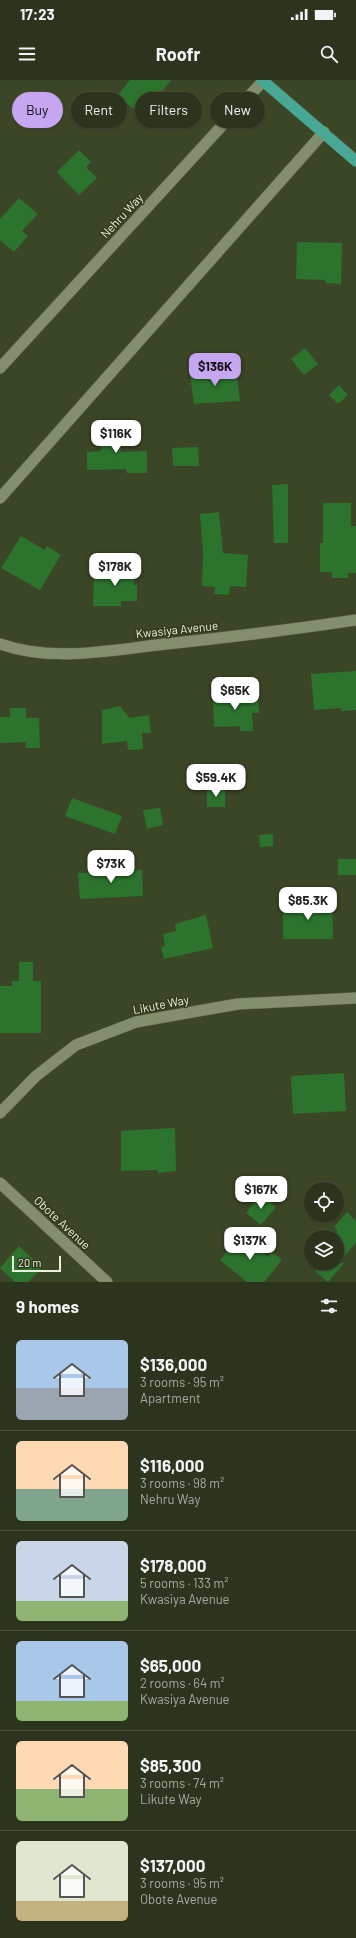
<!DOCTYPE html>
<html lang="en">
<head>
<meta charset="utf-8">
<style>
	body { margin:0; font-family:Barlow,sans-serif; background:#343c26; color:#f1f3f6; height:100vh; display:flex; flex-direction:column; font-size:15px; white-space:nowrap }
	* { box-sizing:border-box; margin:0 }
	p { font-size:13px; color:#a6aaa4 }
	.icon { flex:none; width:22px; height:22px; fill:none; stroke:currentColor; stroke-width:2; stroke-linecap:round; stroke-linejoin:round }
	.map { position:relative; height:1202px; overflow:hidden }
	.details { display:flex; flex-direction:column; background:#2c341d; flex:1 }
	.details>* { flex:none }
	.hud { position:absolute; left:12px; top:12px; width:332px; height:36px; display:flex; gap:8px }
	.controls { position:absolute; left:304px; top:1102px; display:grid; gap:8px }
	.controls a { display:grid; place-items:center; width:40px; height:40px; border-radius:50%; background:#2c341d; box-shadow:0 1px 3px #0004,0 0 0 1px #484f3b; font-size:20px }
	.scale { position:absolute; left:12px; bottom:10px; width:49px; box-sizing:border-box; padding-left:4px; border:2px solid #e9f0dd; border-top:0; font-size:11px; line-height:14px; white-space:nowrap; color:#e9f0dd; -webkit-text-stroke:3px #313b1c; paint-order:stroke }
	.price { position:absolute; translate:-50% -34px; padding:0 9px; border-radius:8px; background:#fff; color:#222; font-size:13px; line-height:26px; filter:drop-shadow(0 1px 2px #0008) }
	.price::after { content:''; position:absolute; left:50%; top:24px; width:12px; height:9px; margin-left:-6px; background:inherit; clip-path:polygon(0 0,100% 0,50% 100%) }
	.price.active { background:#c6a6f0; color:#111 }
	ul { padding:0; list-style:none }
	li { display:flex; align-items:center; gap:12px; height:100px; padding:0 16px }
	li+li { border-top:1px solid #484f3b }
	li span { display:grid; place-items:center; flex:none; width:112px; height:80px; border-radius:6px; color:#555 }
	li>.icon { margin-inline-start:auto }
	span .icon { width:48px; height:48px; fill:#fffc; stroke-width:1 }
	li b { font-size:17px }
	h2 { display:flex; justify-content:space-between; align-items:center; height:48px; padding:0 16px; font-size:17px }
	.chip { padding:0 14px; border-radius:18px; background:#2c341d; box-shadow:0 1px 3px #0004,0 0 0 1px #484f3b; font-size:14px; line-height:36px }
	.chip.active { background:#c6a6f0; color:#111 }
	.status { display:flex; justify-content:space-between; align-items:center; height:28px; padding:0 20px; background:#2c341d; direction:ltr }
	.status svg { height:11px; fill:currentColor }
	header { display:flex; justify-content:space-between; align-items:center; height:52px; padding:0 16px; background:#2c341d; font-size:18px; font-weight:700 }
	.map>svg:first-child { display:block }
	.building { fill:#2c732d }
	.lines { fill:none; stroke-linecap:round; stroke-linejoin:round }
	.minor-casing { stroke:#5a6347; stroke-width:12 }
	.trunk-casing { stroke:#5a6347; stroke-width:12 }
	.minor { stroke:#828e6c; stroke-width:11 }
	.trunk { stroke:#47a896; stroke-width:11 }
	.labels { text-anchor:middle; stroke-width:3; stroke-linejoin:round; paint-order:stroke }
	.street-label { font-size:12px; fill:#e9f0dd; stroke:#313b1c }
</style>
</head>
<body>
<div class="status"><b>17:23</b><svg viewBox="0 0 49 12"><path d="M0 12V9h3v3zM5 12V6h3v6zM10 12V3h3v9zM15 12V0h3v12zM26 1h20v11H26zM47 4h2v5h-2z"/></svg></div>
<header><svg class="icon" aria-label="menu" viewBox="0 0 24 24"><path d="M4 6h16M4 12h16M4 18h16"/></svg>Roofr<svg class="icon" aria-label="search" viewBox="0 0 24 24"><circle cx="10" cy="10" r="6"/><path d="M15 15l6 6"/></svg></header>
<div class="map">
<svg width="356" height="1202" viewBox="0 0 356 1202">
	<rect width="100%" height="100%" fill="#3b4627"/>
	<path class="building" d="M130,0H171L154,22L156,24L146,38L117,16Z
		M79,70L91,82L86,87L97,98L79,115L57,92Z
		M19,118L38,134L22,151L28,156L14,172L0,160V139Z
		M297,162L342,163L341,204L325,203L326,200L296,199Z
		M305,268L318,284L304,295L291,279Z
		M236,289L240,321L194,324L190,294Z
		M339,305L348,315L338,324L329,315Z
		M120,346L121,372L147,371V393H127L126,389L87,390V372L101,371L100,347Z
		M198,367L199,386H173L172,368Z
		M288,404V463H274L272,405Z
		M323,423H351V446H356V493H348V498H332V492H320V463H323Z
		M219,432L223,473L248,475L246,507L230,506L229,515L214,514L215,507L202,506L203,472L200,434Z
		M21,456L45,470L47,466L61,475L40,510L1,488Z
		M108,487H134V505H137V521H121V526H93L94,494H108Z
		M356,591V630L341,631V628L314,630L311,594Z
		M225,611H241V617L258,616L259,633H252L253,651H240V646L214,647L213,618H225Z
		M120,626L130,638L149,635L151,653H142L143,669L128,670L127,661L102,664V630Z
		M10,628H26V638H39L40,668H26V662L0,663V637H10Z
		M207,710H225V727H207Z
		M72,718L122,736L115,754L65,736Z
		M160,728L163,745L147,749L143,730Z
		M273,754V766L260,767L259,755Z
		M338,779H356V795H338Z
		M142,790L143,816L80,819L78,793Z
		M299,821V824L332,821L333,859H283V822Z
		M206,835L213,868L164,879L161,867L165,866L163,854L176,851L175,844Z
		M19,882H33V901H41V953H0V906H12V901H19Z
		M344,993L346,1031L293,1034L291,996Z
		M175,1048L176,1091L158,1093V1090L121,1091V1051Z
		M261,1114L276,1127L261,1145L246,1133Z
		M347,1132L356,1141V1163L338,1183H344L328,1202L315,1191L322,1183H337V1150L334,1147Z
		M241,1154L268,1177L272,1172L282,1180L264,1202H247L220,1180Z
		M19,1166L42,1188L28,1202H15L0,1188Z"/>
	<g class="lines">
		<defs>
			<path id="minor" d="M0,288L263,1
				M0,418L324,52
				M0,564C50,582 106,571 157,565C223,558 290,550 356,540
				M0,1033L36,996L76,965L136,942L238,924L356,918
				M0,1103L107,1202"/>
			<path id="trunk" d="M262,0L356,81"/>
		</defs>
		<use href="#minor" class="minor-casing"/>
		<use href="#trunk" class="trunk-casing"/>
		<use href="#minor" class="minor"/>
		<use href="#trunk" class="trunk"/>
	</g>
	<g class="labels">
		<g class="street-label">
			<text transform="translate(122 136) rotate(-47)" y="4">Nehru Way</text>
			<text transform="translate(177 550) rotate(-6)" y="4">Kwasiya Avenue</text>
			<text transform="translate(161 925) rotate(-11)" y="4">Likute Way</text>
			<text transform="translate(62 1143) rotate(43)" y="4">Obote Avenue</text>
		</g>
	</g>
</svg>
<div class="controls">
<a><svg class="icon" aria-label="locate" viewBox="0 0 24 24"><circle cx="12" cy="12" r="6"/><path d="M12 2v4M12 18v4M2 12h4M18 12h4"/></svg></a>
<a><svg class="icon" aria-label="layers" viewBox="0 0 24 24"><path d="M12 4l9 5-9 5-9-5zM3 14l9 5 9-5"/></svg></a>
</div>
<div class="scale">20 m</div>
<b class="price active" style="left:215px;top:307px">$136K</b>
<b class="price" style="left:116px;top:374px">$116K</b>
<b class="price" style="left:115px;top:507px">$178K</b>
<b class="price" style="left:235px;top:631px">$65K</b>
<b class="price" style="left:216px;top:718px">$59.4K</b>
<b class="price" style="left:111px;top:804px">$73K</b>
<b class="price" style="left:308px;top:841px">$85.3K</b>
<b class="price" style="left:261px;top:1130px">$167K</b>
<b class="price" style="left:250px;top:1181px">$137K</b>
<div class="hud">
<a class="chip active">Buy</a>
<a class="chip">Rent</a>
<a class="chip">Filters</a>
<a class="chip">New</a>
</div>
</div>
<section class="details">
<h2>9 homes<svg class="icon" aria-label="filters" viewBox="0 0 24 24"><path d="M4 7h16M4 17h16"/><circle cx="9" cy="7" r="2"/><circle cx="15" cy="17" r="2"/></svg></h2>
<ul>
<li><span style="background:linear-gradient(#a9c7e8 60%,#9aa5b1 0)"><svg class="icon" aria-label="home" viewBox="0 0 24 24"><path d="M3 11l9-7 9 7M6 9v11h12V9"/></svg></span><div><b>$136,000</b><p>3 rooms · 95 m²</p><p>Apartment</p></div></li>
<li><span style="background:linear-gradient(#ffd9b3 60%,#7fa58c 0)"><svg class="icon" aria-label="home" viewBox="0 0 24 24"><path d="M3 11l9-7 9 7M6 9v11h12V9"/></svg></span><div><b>$116,000</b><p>3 rooms · 98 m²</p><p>Nehru Way</p></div></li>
<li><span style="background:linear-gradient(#c9d6e8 75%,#8fb573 0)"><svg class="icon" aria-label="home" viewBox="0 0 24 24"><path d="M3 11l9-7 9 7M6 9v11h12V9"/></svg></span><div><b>$178,000</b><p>5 rooms · 133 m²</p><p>Kwasiya Avenue</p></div></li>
<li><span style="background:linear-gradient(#a9c7e8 75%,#8fb573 0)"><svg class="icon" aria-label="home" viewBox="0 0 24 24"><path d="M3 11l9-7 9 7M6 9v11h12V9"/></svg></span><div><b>$65,000</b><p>2 rooms · 64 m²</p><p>Kwasiya Avenue</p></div></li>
<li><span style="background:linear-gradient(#ffd9b3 60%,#8fb573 0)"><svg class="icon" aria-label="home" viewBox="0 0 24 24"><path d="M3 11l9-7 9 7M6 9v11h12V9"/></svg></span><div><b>$85,300</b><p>3 rooms · 74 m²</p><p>Likute Way</p></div></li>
<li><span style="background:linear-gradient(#dfe7d0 75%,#c2b280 0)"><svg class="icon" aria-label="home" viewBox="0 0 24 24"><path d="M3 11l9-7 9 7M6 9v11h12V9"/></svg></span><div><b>$137,000</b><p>3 rooms · 95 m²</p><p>Obote Avenue</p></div></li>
</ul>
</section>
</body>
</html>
